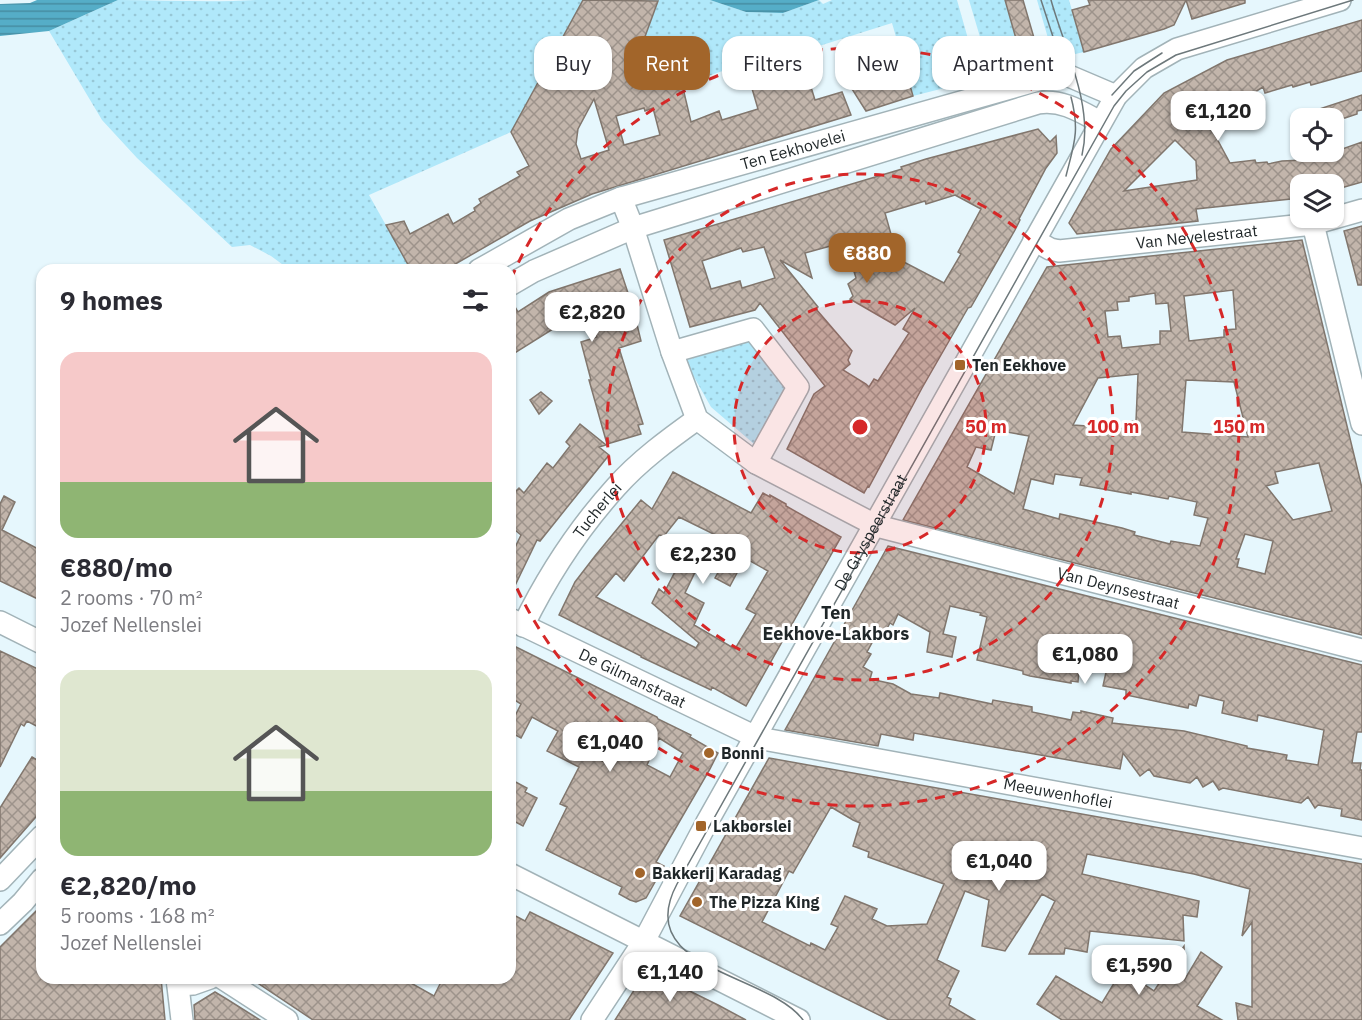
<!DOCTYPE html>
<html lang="en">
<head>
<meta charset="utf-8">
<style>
	body { margin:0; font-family:"IBM Plex Sans",sans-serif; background:#f7f7f7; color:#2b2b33; height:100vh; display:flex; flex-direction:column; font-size:22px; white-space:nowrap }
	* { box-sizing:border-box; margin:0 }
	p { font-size:20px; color:#7c7c81 }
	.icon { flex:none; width:33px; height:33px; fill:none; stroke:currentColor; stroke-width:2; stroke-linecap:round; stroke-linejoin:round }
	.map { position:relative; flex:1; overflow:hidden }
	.details { position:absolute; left:36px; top:264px; width:480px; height:720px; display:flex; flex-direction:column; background:#fff; border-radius:18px; box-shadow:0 2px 4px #0004 }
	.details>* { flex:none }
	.top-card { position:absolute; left:534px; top:36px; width:570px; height:54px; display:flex; gap:12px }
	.tools { position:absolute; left:1290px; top:108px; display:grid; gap:12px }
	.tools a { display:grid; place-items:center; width:54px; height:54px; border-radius:12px; background:#fff; box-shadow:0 2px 4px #0004; font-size:30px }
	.price { position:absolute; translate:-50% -51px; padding:0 14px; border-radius:12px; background:#fff; color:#222; font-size:20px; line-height:39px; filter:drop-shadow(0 2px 3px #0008) }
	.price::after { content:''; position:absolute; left:50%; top:36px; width:18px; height:14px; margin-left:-9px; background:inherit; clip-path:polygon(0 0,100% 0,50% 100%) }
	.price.active { background:#a2652a; color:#fff }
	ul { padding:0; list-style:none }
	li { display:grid; align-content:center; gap:12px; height:318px; padding:0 24px }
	li span { display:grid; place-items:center; height:186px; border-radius:18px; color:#555 }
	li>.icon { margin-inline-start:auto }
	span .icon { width:108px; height:108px; fill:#fffc; stroke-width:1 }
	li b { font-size:26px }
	h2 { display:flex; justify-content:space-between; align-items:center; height:72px; padding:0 24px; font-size:26px }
	.pill { padding:0 21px; border-radius:18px; background:#fff; box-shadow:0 2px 4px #0004; font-size:21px; line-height:54px }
	.pill.active { background:#a2652a; color:#fff }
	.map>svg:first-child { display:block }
	.grass { fill:url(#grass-dots) }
	.water { fill:url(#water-rules) }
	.building { fill:url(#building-cross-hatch); stroke:#81766d; stroke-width:1.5; fill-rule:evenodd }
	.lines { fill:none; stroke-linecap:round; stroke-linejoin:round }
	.minor-casing { stroke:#a2b3b8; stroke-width:24 }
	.minor { stroke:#fff; stroke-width:21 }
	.tram { stroke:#6d787b; stroke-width:1.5 }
	.ring { fill:none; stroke:#d62828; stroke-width:3; stroke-dasharray:10 8 }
	.poi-dot { fill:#a2652a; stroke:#fff; stroke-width:2 }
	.labels { text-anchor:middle; stroke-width:6; stroke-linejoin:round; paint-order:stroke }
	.street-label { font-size:16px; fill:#1f2628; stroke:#fff }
	.poi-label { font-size:16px; font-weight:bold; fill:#1f2628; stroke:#fff; text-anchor:start }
	.neighbourhood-label { font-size:18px; font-weight:bold; fill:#1f2628; stroke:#fff }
	.centre { fill:#d62828; stroke:#fff; stroke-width:3 }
	.ring-label { font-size:18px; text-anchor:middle; font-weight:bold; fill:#d62828; stroke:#fff; stroke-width:6; stroke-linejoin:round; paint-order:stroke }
</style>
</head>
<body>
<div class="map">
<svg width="1362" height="1020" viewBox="0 0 1362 1020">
	<defs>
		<pattern id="grass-dots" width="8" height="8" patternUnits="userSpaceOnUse" patternTransform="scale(1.5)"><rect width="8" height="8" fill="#b0e8fa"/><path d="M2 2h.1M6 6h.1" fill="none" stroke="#97c7d6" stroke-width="1.8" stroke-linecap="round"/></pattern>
		<pattern id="water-rules" width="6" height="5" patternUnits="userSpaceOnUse" patternTransform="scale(1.5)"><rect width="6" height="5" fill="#55adc7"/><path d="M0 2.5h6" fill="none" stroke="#468da2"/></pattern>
		<pattern id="building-cross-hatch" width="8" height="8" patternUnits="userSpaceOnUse" patternTransform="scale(1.5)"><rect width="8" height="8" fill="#c2b5ab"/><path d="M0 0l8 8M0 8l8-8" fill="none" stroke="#9d938b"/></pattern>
	</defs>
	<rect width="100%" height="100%" fill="#e6f7fd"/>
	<path class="grass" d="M118,0C164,0 210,3 257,0H583L511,132L369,195L411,270H290L271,256L250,245L232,247L137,158L102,120L49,31Z
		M644,0H710L746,12L783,13L819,0L823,4L832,0H957L978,74L972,81L913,96L892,23L800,52L798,45L679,86L635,64L658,2Z
		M969,0H1005L1024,67L991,74Z
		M1037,0H1069L1084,52L1054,59Z
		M750,337L788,389L754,444L711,407L685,361Z"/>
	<path class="water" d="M37,0H118L49,31L0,36V4L30,3Z
		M710,0H819L783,13L746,12Z"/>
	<path class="building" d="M583,0L658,1L635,64L683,88L691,122L719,111L722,120L758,109L746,68L774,60L772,54L798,45L815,100L842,92L851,115L592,194L530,221L445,270H411L386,225L404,221L410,234L448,214L453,224L475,211L474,208L481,203L479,199L520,176L517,172L529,166L511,132ZM594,99L609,150L581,159L576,144L578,129ZM644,108L645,111L653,108L660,135L624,145L616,116Z
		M1005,0H1023L1041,62L1024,67Z
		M1088,0H1245V3L1192,19L1186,0L1174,25L1164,29L1084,52L1072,10L1090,5Z
		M1362,20V71L1311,85L1310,82L1293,87L1292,85L1265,93L1263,87L1216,116L1218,120L1209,124L1230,163L1255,160L1256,163L1267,162L1268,164L1282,161L1304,160L1331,153L1362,142V182L1334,190V184H1300V198L1196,209L1198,221L1077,234L1069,223L1111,149L1164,93L1227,60ZM1175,140L1196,161L1197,180L1124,191Z
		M902,57L913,96L866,111L852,89L870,83L865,68Z
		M1362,95V110L1357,111V114L1345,118H1298V116Z
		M1038,129L1050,142L1056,136L1057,153L1046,168L1019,219L1020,220L1015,230L971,307L968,308L922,388L869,487L868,486L864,493L787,449L814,394L825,386L760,303L755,310L690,327L664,240L902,169L901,167L926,159ZM955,195L981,209L958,252L961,254L944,283L898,259L885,213L925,201L926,204ZM845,242L856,278L848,284L853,296L850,299L895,325L915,308L903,329L909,333L878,381L874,379L869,387L866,384L843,370L850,364L848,360L852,351L816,309L818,307L780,260L812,278L805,253ZM764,247L775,278L742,288L740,281L711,289L702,261L741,248L743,252Z
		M1362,226V285H1358L1344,231Z
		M1302,240L1362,488V635L903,520L1047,267ZM1233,290L1236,329L1224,330V337L1189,341L1184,296ZM1155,293L1156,304L1168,303L1171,331H1160V344L1122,348L1120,336L1108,337L1105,311L1118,310L1117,302L1129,301V297ZM1138,374L1136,421H1130V429L1073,425L1098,378ZM1186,380L1234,382L1248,437L1182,432ZM996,430L1029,436L1014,494L967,467L976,447L991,450ZM1319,463L1332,511L1293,520L1266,486L1278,483L1275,472ZM1055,474L1082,478L1080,485L1131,494V492L1168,499L1169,496L1197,502L1194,515L1208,518L1200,546L1171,541L1170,544L1134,535L1135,532L1122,528L1060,514L1059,519L1023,509L1031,479L1053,484ZM1245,534L1273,541L1265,574L1237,567L1239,559H1236Z
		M620,269L633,308L641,341L619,348L643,424L638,425L641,434L607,444L589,380H591L581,342L597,337L588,307L510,356V298L518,312L549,292Z
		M541,392L552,401L539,414L530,400Z
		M580,424L606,445L599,447L609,455L540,541L537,540L510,596V558L521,535L510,526V487L516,491L519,488L524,493L547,463L553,468L570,446L566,442Z
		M673,472L751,513L763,493L770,497V495L786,504V506L841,537L746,706L712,687L711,690L641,657V656L559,615L575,582L595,556L641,500L652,509ZM679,517L734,544L715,578L730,586L745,558L768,571L746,609L756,614L735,649L694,625L704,603L685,593L697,568L681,560L664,593L659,589L652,603L699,643L696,648L596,597L616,573L624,581L659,535L664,536Z
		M4,496L15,502L2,530L42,551V601L0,581V504Z
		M888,546L1362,665V732H1357L1352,763H1361L1360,770H1362V820L1341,816L1342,809L1318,805L1315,808L1308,797L1301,803L1223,788L1219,790L1213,781L1203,787L1197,777L1190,783L1154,776L1149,769L1140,776L1123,753L1120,769L914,733L913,740L881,734L878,746L785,730ZM950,606L981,613L980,615L987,617L977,660L1023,671V674L1030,676L1071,683V681L1078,682L1081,641L1086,642L1087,637L1112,645L1103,686L1126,690V695L1188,708L1189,704L1196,706L1199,695L1224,701L1222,713L1257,721L1258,715L1324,730L1318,765L1286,760L1287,755L1247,748V746L1184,731L1112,723L1113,718L1081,711V713L1073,712L1071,720L1032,712V707L993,700L992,704L940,693L939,698L911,694L893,684L870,679L872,672L863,667L871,654L867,652L879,630L885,632L890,623L893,625L898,614L930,632L927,652L952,657L956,637L943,634Z
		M510,644L657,717L658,719L691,735L690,737L718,753L710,769L656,862L664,866L646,898L636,902L630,900L619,894L622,887L546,850L567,807L560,804L579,767L547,751L558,731L532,717L521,738L510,732V726L521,704L510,697ZM583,723L615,738L604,762L583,752ZM659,738L683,753L670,777L647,765Z
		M0,651L42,671V729L27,721L24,726L21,724L0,767Z
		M32,757L42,763V810L0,858V808Z
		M769,758L1362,864V1020H1238L1236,1003L1252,1007V922L1242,936L1250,889L1194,874L1087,854L1082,874L1199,901L1197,917L1183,915L1184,941L1090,931L1087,952L1065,948L1064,954H1029L1055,901L1042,894L1005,951L982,946L989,900L965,891L937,960L959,971L947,997L951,999L949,1005L975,1020H889L680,916ZM831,807L853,820L860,823L853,846L869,852L868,857L944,884L927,924L887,926L872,919L877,909L845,896L831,924L838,927L825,950L811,943L810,946L762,922L789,871L793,873Z
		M510,779L527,788L525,792L537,798L523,826L510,819Z
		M42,905V978H161L165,1020H0V947Z
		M530,912L613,953L569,1020H313L250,978H402L434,996L443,978H510V913L525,921Z
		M1184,946L1185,979L1201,952L1222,967L1197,1006L1222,1020H1062L1037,1004L1056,976L1102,1003L1122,970L1154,991Z
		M647,970L718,1005L746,1020H615Z
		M215,992L225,998L260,1020H195L194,1005Z"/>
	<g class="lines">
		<defs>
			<g id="minor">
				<path id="s1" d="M621,198L633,228L672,352L697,419L756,463L877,526L1362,650"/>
				<path d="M1313,224L1362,424"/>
				<path id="s2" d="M1034,240L1050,249L1059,251L1313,224L1362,210"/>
				<path id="s3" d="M479,270L569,219L621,198L1053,76H1069L1116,96"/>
				<path d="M510,285L534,271L633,228L1038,103C1061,99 1080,111 1100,122"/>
				<path d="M672,352L753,329L798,387L756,463"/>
				<path id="s4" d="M510,619L758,738L1362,848"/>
				<path d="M0,622L42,643"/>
				<path id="s5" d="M523,626C548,575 578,529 616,487C639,461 669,439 697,419"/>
				<path d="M510,874L799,1020"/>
				<path d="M0,880L42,836"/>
				<path d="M0,924L23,902L42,879"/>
				<path d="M177,978L182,1020"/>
				<path d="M222,978L287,1020"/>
				<path d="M178,985L193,984L210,978"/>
				<path id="s6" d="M592,1020L644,941L706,824L1116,96L1144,68L1177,49L1340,0"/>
			</g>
		</defs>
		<use href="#minor" class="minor-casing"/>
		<use href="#minor" class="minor"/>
		<path class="tram" d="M1041,0L1056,46
			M1051,0C1064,47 1094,106 1082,155
			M1112,95L1134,71L1162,53
			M1066,176C1074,144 1080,131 1071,97
			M803,1020C769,973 631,970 677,884L1114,106L1126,91L1147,72L1176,55L1353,0"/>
	</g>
	<circle cx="860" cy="427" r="126" fill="#d62828" fill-opacity=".12"/>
	<g class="ring">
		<circle cx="860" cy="427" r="126"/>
		<circle cx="860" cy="427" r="253"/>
		<path d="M511 279A379 379 0 1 1 511 575"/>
	</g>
	<g class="poi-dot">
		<rect x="954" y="359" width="12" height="12" rx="3"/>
		<circle cx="709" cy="753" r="6"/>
		<rect x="695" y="820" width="12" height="12" rx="3"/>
		<circle cx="640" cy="873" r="6"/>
		<circle cx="697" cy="902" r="6"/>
	</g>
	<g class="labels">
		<g class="street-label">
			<text dy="6" stroke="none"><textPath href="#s3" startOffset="338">Ten Eekhovelei</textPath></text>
			<text dy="6" stroke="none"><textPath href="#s2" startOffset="166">Van Nevelestraat</textPath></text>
			<text dy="6" stroke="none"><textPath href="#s5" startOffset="138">Tucherlei</textPath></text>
			<text dy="6" stroke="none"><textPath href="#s6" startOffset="562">De Gryspeerstraat</textPath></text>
			<text dy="6" stroke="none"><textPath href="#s1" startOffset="693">Van Deynsestraat</textPath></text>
			<text dy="6" stroke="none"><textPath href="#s4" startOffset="136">De Gilmanstraat</textPath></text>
			<text dy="6" stroke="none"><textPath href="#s4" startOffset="580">Meeuwenhoflei</textPath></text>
		</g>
		<g class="poi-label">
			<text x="972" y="371">Ten Eekhove</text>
			<text x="721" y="759">Bonni</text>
			<text x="713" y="832">Lakborslei</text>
			<text x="652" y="879">Bakkerij Karadag</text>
			<text x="709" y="908">The Pizza King</text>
		</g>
		<g class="neighbourhood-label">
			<text x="836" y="619">Ten<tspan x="836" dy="21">Eekhove-Lakbors</tspan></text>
		</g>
	</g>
	<circle cx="860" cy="427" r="9" class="centre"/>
	<g class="ring-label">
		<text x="986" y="433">50 m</text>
		<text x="1113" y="433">100 m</text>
		<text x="1239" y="433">150 m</text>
	</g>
</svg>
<div class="tools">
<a><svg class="icon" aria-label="locate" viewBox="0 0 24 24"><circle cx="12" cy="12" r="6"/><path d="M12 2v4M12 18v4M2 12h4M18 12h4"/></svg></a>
<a><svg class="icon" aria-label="layers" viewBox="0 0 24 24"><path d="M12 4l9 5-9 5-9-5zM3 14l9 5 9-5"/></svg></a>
</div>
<b class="price" style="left:1218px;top:142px">€1,120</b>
<b class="price active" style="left:867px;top:284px">€880</b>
<b class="price" style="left:592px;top:343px">€2,820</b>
<b class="price" style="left:703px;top:585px">€2,230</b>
<b class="price" style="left:1085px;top:685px">€1,080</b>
<b class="price" style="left:610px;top:773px">€1,040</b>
<b class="price" style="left:999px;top:892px">€1,040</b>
<b class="price" style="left:1139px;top:996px">€1,590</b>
<b class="price" style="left:670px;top:1003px">€1,140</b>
<div class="top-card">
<a class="pill">Buy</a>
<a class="pill active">Rent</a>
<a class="pill">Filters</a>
<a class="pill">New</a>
<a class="pill">Apartment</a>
</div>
<section class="details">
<h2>9 homes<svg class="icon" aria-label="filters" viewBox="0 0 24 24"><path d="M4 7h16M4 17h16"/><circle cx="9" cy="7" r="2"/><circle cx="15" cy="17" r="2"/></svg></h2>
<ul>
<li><span style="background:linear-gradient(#f6c9c9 70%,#8fb573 0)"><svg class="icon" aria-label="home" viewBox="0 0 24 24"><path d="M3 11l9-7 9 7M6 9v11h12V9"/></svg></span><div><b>€880/mo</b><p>2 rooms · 70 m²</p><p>Jozef Nellenslei</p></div></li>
<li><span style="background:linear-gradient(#dfe7d0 65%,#8fb573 0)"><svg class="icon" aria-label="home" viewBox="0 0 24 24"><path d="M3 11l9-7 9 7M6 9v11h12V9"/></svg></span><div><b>€2,820/mo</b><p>5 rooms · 168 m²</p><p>Jozef Nellenslei</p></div></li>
</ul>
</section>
</div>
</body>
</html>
